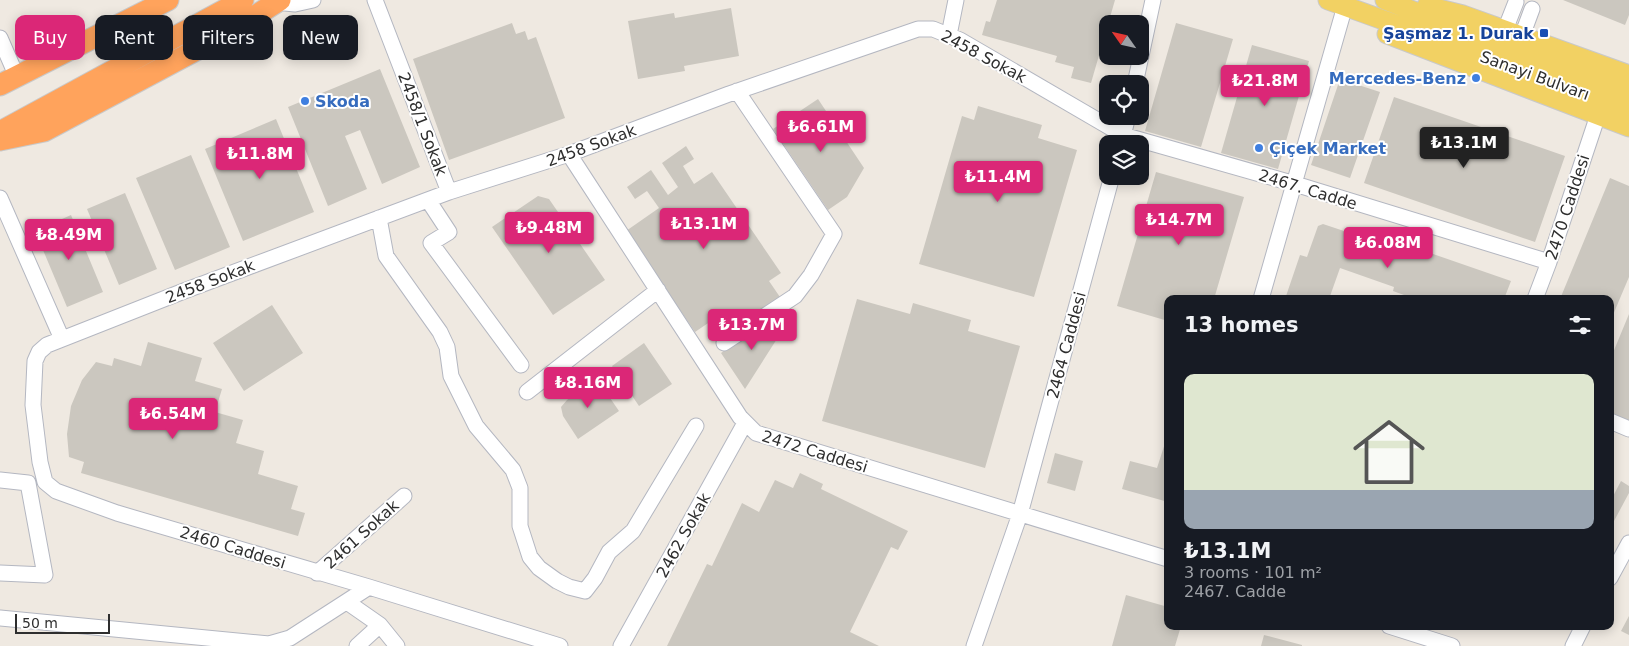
<!DOCTYPE html>
<html lang="en">
<head>
<meta charset="utf-8">
<style>
	body { margin:0; font-family:"DejaVu Sans",sans-serif; background:#20242c; color:#f1f3f6; height:100vh; display:flex; flex-direction:column; font-size:19px; white-space:nowrap }
	* { box-sizing:border-box; margin:0 }
	p { font-size:16px; color:#9ea1a6 }
	.icon { flex:none; width:28px; height:28px; fill:none; stroke:currentColor; stroke-width:2; stroke-linecap:round; stroke-linejoin:round }
	.map { position:relative; flex:1; overflow:hidden }
	.drawer { position:absolute; left:1164px; top:295px; width:450px; height:335px; display:flex; flex-direction:column; background:#171b24; border-radius:10px; box-shadow:0 2px 12px #0003 }
	.drawer>* { flex:none }
	.guide { position:absolute; left:15px; top:15px; width:475px; height:45px; display:flex; gap:10px }
	.needle { width:32px; rotate:304deg }
	.buttons { position:absolute; left:1099px; top:15px; display:grid; gap:10px }
	.buttons a { display:grid; place-items:center; width:50px; height:50px; border-radius:10px; background:#171b24; box-shadow:0 2px 12px #0003; font-size:25px }
	.scale { position:absolute; left:15px; bottom:12px; width:95px; box-sizing:border-box; padding-left:5px; border:2px solid #2e2e2e; border-top:0; font-size:14px; line-height:18px; white-space:nowrap; color:#2e2e2e; -webkit-text-stroke:4px #fff; paint-order:stroke }
	.price { position:absolute; translate:-50% -42px; padding:0 11px; border-radius:5px; background:#db2777; color:#fff; font-size:16px; line-height:32px; filter:drop-shadow(0 1px 2px #0008) }
	.price::after { content:''; position:absolute; left:50%; top:30px; width:15px; height:11px; margin-left:-8px; background:inherit; clip-path:polygon(0 0,100% 0,50% 100%) }
	.price.current { background:#222; color:#fff }
	ul { padding:0; list-style:none }
	li { display:grid; align-content:center; gap:10px; height:265px; padding:0 20px }
	li span { display:grid; place-items:center; height:155px; border-radius:10px; color:#555 }
	li>.icon { margin-inline-start:auto }
	span .icon { width:90px; height:90px; fill:#fffc; stroke-width:1 }
	li b { font-size:21px }
	h2 { display:flex; justify-content:space-between; align-items:center; height:60px; padding:0 20px; font-size:21px }
	.tag { padding:0 18px; border-radius:10px; background:#171b24; box-shadow:0 2px 12px #0003; font-size:18px; line-height:45px }
	.tag.current { background:#db2777; color:#fff }
	.map>svg:first-child { display:block }
	.building { fill:#cbc7bf }
	.lines { fill:none; stroke-linecap:round; stroke-linejoin:round }
	.minor-casing { stroke:#b4b7c1; stroke-width:17 }
	.major-casing { stroke:#c9c9c9; stroke-width:21 }
	.highway-casing { stroke:#c9c9c9; stroke-width:23 }
	.minor { stroke:#fff; stroke-width:15 }
	.major { stroke:#f2d163; stroke-width:19 }
	.highway { stroke:#ffa35c; stroke-width:21 }
	.transit-dot { fill:#1a4fb4; stroke:#fff; stroke-width:2 }
	.shop-dot { fill:#3f7fe0; stroke:#fff; stroke-width:2 }
	.labels { text-anchor:middle; stroke-width:4; stroke-linejoin:round; paint-order:stroke }
	.transit-label { font-size:16px; font-weight:bold; fill:#164399; stroke:#fff; text-anchor:end }
	.street-label { font-size:16px; fill:#2e2e2e; stroke:#fff }
	.shop-label { font-size:16px; font-weight:bold; fill:#366cbe; stroke:#fff; text-anchor:start }
</style>
</head>
<body>
<div class="map">
<svg width="1629" height="646" viewBox="0 0 1629 646">
	<rect width="100%" height="100%" fill="#efe9e1"/>
	<path class="building" d="M997,0H1115L1091,83L1071,78L1074,67L1055,62L1057,56L982,35L986,21L990,22Z
		M1563,0H1629V15L1625,25Z
		M731,8L739,56L684,66L685,71L638,79L628,21L674,13L675,18Z
		M512,23L516,34L525,31L528,40L536,37L565,118L449,160L413,59Z
		M1176,23L1233,39L1201,147L1145,131Z
		M1252,45L1309,61L1278,169L1221,153Z
		M380,69L420,167L382,184L360,130L345,136L367,189L328,206L288,107Z
		M1340,79L1380,92L1350,178L1311,165Z
		M1394,97L1565,156L1535,242L1364,183Z
		M818,99L864,168L847,197L828,210L773,129Z
		M978,106L1042,125L1038,138L1077,150L1034,297L919,264L962,116L974,120Z
		M276,119L314,212L243,241L205,149Z
		M686,146L694,159L683,166L694,184L712,172L781,273L769,281L782,300L733,334L720,315L695,332L626,231L659,208L647,191L635,199L627,187L651,170L668,195L678,187L662,163Z
		M191,155L230,247L175,270L136,178Z
		M1156,172L1244,197L1214,299H1168V321L1117,306Z
		M1610,178L1629,186V277L1610,322V299H1560Z
		M125,193L157,269L119,285L87,209Z
		M538,196L549,199L605,280L553,315L492,227Z
		M71,215L103,292L67,307L35,231Z
		M1323,224L1356,235L1358,228L1511,281L1504,299H1415L1393,291L1394,287L1340,268L1329,299H1285L1300,255L1307,257L1318,226Z
		M857,299L910,314L913,303L971,320L968,331L1020,346L985,468L822,421Z
		M272,305L303,353L244,391L213,343Z
		M1629,314V422L1610,414V360Z
		M772,317L782,331L745,389L721,353Z
		M148,342L202,358L195,381L222,389L215,412L243,420L236,443L264,451L258,474L298,486L291,509L305,513L298,536L81,473L84,462L69,457L67,434L71,406L82,380L96,362L112,366L114,358L141,366Z
		M644,343L672,384L639,406L612,366Z
		M597,379L619,411L578,439L563,416L561,407L567,400Z
		M1168,434V502L1122,489L1130,461L1157,468Z
		M1055,453L1083,461L1075,491L1047,483Z
		M800,473L823,484L821,489L908,531L898,550L891,547L850,632L879,646H667L707,564L712,566L742,503L759,512L775,480L793,488Z
		M1621,481L1629,486V493L1614,521L1610,519V502Z
		M1126,595L1168,607V626H1181L1175,646H1112Z
		M1629,616V635L1621,631Z
		M1264,635L1302,645V646H1261Z"/>
	<g class="lines">
		<defs>
			<path id="minor" d="M375,0L449,192
				M275,2L295,4L313,0
				M1505,30L1516,2
				M949,35L956,0
				M1522,36L1532,9
				M0,38L17,77
				M1135,84L1153,0
				M1121,144L1128,116
				M569,154L740,417L756,433L1168,559
				M0,198L62,339
				M428,200L449,232L431,243L521,365
				M379,218L386,256L440,332L447,347L451,376L476,426L513,470L520,488V526L530,557L539,568L557,581L569,587L585,591L595,578L609,552L633,531L696,426
				M1261,299L1345,6
				M1535,299L1549,262L1598,115
				M724,343L795,296L811,275L834,234L737,91
				M527,392L658,290
				M1610,421L1629,429
				M0,480L28,483L45,575L0,573
				M317,573L404,496
				M1610,578L1629,543
				M347,602L380,625L397,646
				M0,618L269,644L290,638L369,587
				M1389,626L1452,646
				M357,646L380,625
				M560,646L369,587L117,513L56,491L45,482L40,462L33,405L35,361L39,352L47,345L184,291L449,192L569,154L729,94L918,29H933L960,40L1123,135L1295,184L1549,262
				M621,646L745,423
				M974,646L1020,514L1112,176
				M1573,646L1583,626"/>
			<path id="major" d="M1328,0L1629,109
				M1385,0L1570,72L1629,92
				M1427,6L1463,15L1629,75
				M1387,34L1629,127"/>
			<path id="highway" d="M0,85L168,0
				M0,132L243,0
				M0,140L44,131L230,32L280,0"/>
		</defs>
		<use href="#minor" class="minor-casing"/>
		<use href="#major" class="major-casing"/>
		<use href="#highway" class="highway-casing"/>
		<use href="#minor" class="minor"/>
		<use href="#major" class="major"/>
		<use href="#highway" class="highway"/>
	</g>
	<rect class="transit-dot" x="1539" y="28" width="10" height="10" rx="2.5"/>
	<g class="shop-dot">
		<circle cx="1476" cy="78" r="5"/>
		<circle cx="305" cy="101" r="5"/>
		<circle cx="1259" cy="148" r="5"/>
	</g>
	<g class="labels">
		<g class="transit-label">
			<text x="1534" y="39">Şaşmaz 1. Durak</text>
		</g>
		<g class="street-label">
			<text transform="translate(984 56) rotate(28)" y="6">2458 Sokak</text>
			<text transform="translate(1535 75) rotate(20)" y="6">Sanayi Bulvarı</text>
			<text transform="translate(423 124) rotate(69)" y="6">2458/1 Sokak</text>
			<text transform="translate(591 145) rotate(-20)" y="6">2458 Sokak</text>
			<text transform="translate(1308 189) rotate(17)" y="6">2467. Cadde</text>
			<text transform="translate(1567 207) rotate(-72)" y="6">2470 Caddesi</text>
			<text transform="translate(210 281) rotate(-21)" y="6">2458 Sokak</text>
			<text transform="translate(1066 345) rotate(-75)" y="6">2464 Caddesi</text>
			<text transform="translate(815 451) rotate(17)" y="6">2472 Caddesi</text>
			<text transform="translate(361 534) rotate(-42)" y="6">2461 Sokak</text>
			<text transform="translate(683 535) rotate(-61)" y="6">2462 Sokak</text>
			<text transform="translate(233 547) rotate(17)" y="6">2460 Caddesi</text>
		</g>
		<g class="shop-label">
			<text x="1466" y="84" text-anchor="end">Mercedes-Benz</text>
			<text x="315" y="107">Skoda</text>
			<text x="1269" y="154">Çiçek Market</text>
		</g>
	</g>
</svg>
<div class="buttons">
<a><svg class="needle" viewBox="-14 -14 28 28"><path d="M0-13l5 13h-10z" fill="#e53935"/><path d="M0 13l5-13h-10z" fill="#9ea1a6"/></svg></a>
<a><svg class="icon" aria-label="locate" viewBox="0 0 24 24"><circle cx="12" cy="12" r="6"/><path d="M12 2v4M12 18v4M2 12h4M18 12h4"/></svg></a>
<a><svg class="icon" aria-label="layers" viewBox="0 0 24 24"><path d="M12 4l9 5-9 5-9-5zM3 14l9 5 9-5"/></svg></a>
</div>
<div class="scale">50 m</div>
<b class="price" style="left:1265px;top:107px">₺21.8M</b>
<b class="price" style="left:821px;top:153px">₺6.61M</b>
<b class="price current" style="left:1464px;top:169px">₺13.1M</b>
<b class="price" style="left:260px;top:180px">₺11.8M</b>
<b class="price" style="left:998px;top:203px">₺11.4M</b>
<b class="price" style="left:1179px;top:246px">₺14.7M</b>
<b class="price" style="left:704px;top:250px">₺13.1M</b>
<b class="price" style="left:549px;top:254px">₺9.48M</b>
<b class="price" style="left:69px;top:261px">₺8.49M</b>
<b class="price" style="left:1388px;top:269px">₺6.08M</b>
<b class="price" style="left:752px;top:351px">₺13.7M</b>
<b class="price" style="left:588px;top:409px">₺8.16M</b>
<b class="price" style="left:173px;top:440px">₺6.54M</b>
<div class="guide">
<a class="tag current">Buy</a>
<a class="tag">Rent</a>
<a class="tag">Filters</a>
<a class="tag">New</a>
</div>
<section class="drawer">
<h2>13 homes<svg class="icon" aria-label="filters" viewBox="0 0 24 24"><path d="M4 7h16M4 17h16"/><circle cx="9" cy="7" r="2"/><circle cx="15" cy="17" r="2"/></svg></h2>
<ul>
<li><span style="background:linear-gradient(#dfe7d0 75%,#9aa5b1 0)"><svg class="icon" aria-label="home" viewBox="0 0 24 24"><path d="M3 11l9-7 9 7M6 9v11h12V9"/></svg></span><div><b>₺13.1M</b><p>3 rooms · 101 m²</p><p>2467. Cadde</p></div></li>
</ul>
</section>
</div>
</body>
</html>
